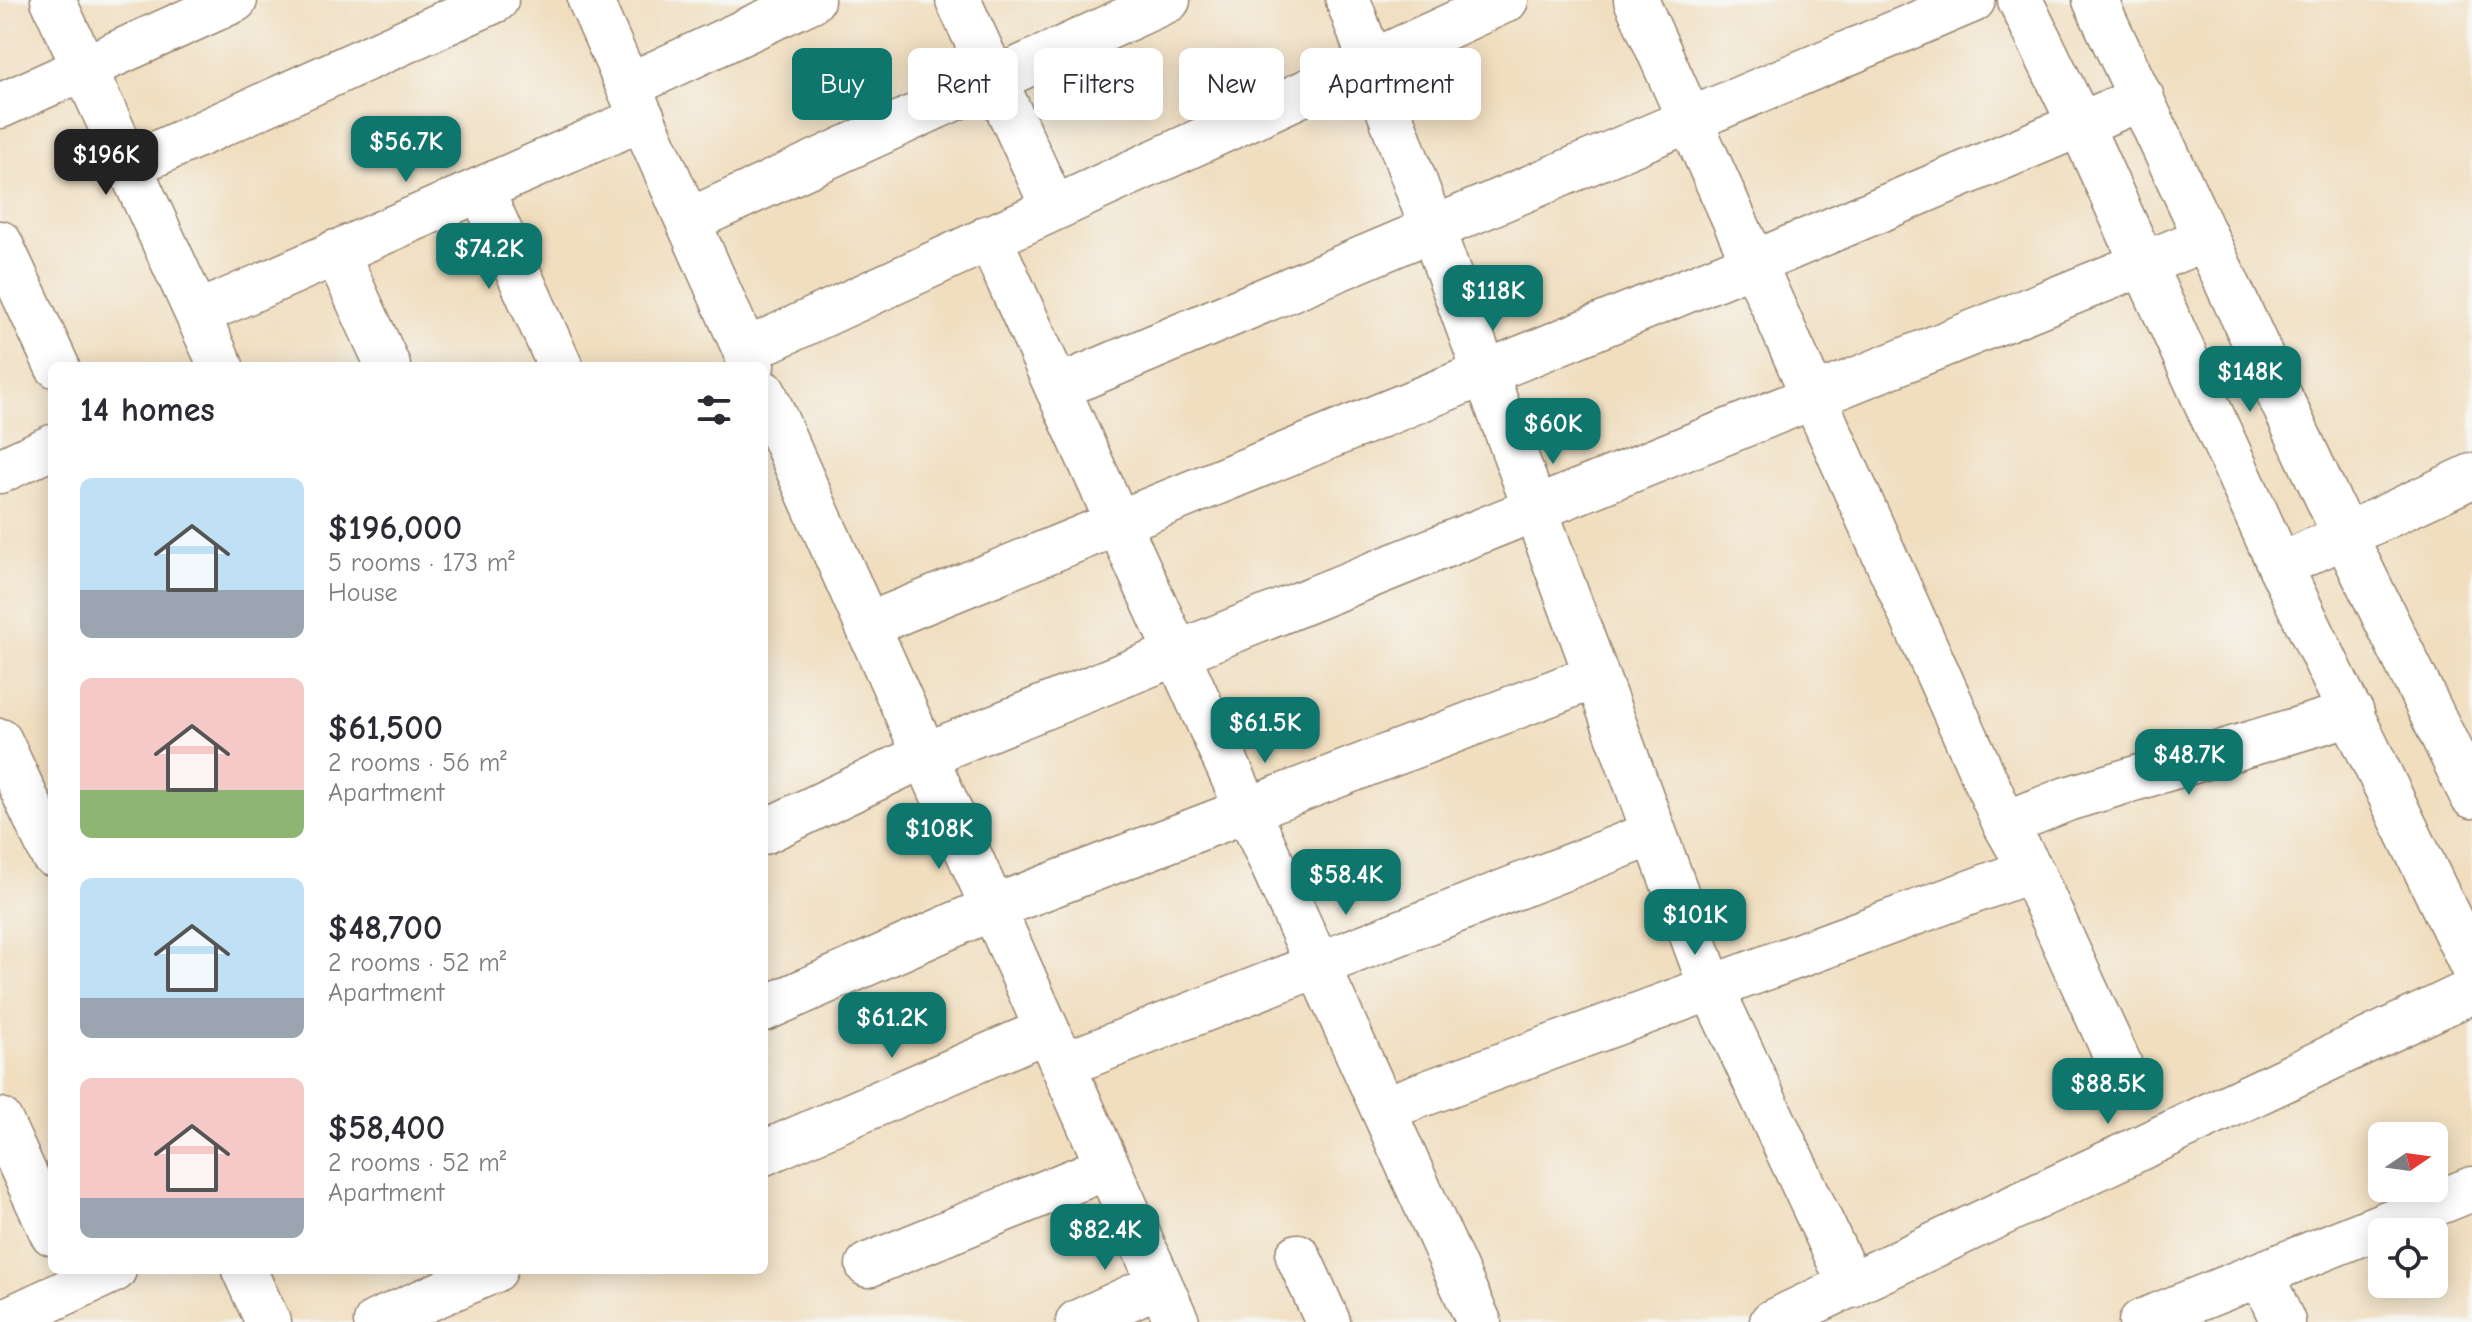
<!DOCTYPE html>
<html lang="en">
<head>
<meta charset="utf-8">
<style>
	body { margin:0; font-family:"Comic Neue",sans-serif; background:#f2f2f3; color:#2b2b33; height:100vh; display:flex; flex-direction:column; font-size:30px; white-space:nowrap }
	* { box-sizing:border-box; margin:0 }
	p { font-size:26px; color:#7c7c81 }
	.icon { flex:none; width:44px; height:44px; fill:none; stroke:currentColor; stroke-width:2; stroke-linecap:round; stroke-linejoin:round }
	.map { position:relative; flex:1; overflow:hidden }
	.drawer { position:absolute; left:48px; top:362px; width:720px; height:912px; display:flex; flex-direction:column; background:#fff; border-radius:12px; box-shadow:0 4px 20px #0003 }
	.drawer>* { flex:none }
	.top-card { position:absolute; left:792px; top:48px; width:760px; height:72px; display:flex; gap:16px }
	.needle { width:52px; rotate:77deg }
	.fabs { position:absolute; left:2368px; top:1122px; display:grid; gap:16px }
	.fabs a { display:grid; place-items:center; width:80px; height:80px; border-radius:12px; background:#fff; box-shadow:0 4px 20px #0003; font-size:40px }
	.price { position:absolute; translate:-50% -68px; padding:0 18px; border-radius:16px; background:#0f766e; color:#fff; font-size:26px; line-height:52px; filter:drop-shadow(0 2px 4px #0008) }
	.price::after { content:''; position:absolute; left:50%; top:48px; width:24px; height:18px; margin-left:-12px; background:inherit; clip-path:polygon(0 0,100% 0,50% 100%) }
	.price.on { background:#222; color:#fff }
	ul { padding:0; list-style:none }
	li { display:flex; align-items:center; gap:24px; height:200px; padding:0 32px }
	li span { display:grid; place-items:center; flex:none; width:224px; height:160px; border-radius:12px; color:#555 }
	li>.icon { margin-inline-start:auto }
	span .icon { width:96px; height:96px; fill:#fffc; stroke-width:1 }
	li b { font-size:34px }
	h2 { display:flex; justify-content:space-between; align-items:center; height:96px; padding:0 32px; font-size:34px }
	.tag { padding:0 28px; border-radius:12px; background:#fff; box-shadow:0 4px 20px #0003; font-size:28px; line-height:72px }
	.tag.on { background:#0f766e; color:#fff }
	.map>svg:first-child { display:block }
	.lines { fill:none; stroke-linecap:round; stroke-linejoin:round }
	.minor-casing { stroke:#96846e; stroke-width:47 }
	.major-casing { stroke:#96846e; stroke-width:47 }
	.minor { stroke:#fff; stroke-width:44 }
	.major { stroke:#fff; stroke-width:44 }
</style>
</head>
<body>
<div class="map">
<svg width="2472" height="1322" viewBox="0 0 2472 1322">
	<rect width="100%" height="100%" fill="#f6f6f2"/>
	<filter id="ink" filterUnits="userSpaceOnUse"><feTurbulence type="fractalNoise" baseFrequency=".0125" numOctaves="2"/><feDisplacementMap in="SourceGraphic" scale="16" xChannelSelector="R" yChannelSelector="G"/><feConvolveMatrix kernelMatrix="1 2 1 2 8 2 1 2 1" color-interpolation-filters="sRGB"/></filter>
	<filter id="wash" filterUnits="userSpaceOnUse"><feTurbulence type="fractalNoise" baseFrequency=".006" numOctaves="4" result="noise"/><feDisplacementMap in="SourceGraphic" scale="32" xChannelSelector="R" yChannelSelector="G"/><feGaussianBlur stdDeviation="1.8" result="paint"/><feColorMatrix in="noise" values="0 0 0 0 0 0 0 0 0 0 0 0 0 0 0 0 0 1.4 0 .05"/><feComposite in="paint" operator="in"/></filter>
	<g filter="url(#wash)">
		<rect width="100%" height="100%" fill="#f0debf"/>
	</g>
	<g filter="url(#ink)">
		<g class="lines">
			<defs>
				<path id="minor" d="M53,0L221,366
					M590,0L752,366
					M958,0L1053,207
					M1348,0L1711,987L1851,1286
					M1636,0L2005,824L2031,870L2119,1063
					M628,86L812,0
					M0,106L235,0
					M129,166L496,0
					M481,189L560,366
					M688,221L1168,0
					M989,237L1479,1322
					M0,243L57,366
					M336,252L388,366
					M197,314L643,118
					M745,351L1506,0
					M1057,388L1973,0
					M764,393L1177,1322
					M0,471L52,447
					M2280,566L2472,476
					M868,625L1754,263L2142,98
					M0,741L52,854
					M2005,824L2067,799L2352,713
					M764,832L925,755L2205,239
					M764,1009L992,908L1596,676
					M1063,1065L1654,833
					M1383,1109L2031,870
					M0,1120L52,1233
					M764,1153L1047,1030
					M1298,1256L1328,1322
					M868,1265L1108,1167
					M244,1270L268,1322
					M2261,1274L2283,1322
					M2,1322L114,1270
					M376,1322L495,1270
					M1078,1322L1160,1284
					M1772,1322L2472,991
					M2141,1322L2472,1189"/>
				<path id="major" d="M2020,0L2080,124L2280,566L2472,966
					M2095,0L2345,536L2472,796"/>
			</defs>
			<use href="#minor" class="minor-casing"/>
			<use href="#major" class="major-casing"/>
			<use href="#minor" class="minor"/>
			<use href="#major" class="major"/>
		</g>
	</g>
</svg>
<div class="fabs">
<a><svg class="needle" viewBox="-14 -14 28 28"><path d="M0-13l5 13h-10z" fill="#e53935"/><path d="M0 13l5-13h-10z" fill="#7c7c81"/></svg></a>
<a><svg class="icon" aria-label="locate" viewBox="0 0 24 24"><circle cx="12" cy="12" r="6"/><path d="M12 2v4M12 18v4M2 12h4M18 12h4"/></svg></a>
</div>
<b class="price" style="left:406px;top:184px">$56.7K</b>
<b class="price on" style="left:106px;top:197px">$196K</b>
<b class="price" style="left:489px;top:291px">$74.2K</b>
<b class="price" style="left:1493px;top:333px">$118K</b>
<b class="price" style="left:2250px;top:414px">$148K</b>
<b class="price" style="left:1553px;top:466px">$60K</b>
<b class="price" style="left:1265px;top:765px">$61.5K</b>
<b class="price" style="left:2189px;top:797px">$48.7K</b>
<b class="price" style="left:939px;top:871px">$108K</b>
<b class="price" style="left:1346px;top:917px">$58.4K</b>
<b class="price" style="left:1695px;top:957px">$101K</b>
<b class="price" style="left:892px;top:1060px">$61.2K</b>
<b class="price" style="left:2108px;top:1126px">$88.5K</b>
<b class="price" style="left:1105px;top:1272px">$82.4K</b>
<div class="top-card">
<a class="tag on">Buy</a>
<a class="tag">Rent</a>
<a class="tag">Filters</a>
<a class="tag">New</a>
<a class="tag">Apartment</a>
</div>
<section class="drawer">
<h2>14 homes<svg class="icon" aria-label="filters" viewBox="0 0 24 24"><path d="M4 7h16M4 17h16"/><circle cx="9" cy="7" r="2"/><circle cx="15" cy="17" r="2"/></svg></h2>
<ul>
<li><span style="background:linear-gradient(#bfe0f5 70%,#9aa5b1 0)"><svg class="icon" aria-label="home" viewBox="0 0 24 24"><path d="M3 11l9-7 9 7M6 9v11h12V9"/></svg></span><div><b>$196,000</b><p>5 rooms · 173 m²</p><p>House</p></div></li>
<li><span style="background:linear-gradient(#f6c9c9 70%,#8fb573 0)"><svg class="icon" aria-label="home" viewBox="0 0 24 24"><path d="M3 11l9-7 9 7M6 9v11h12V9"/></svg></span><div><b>$61,500</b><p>2 rooms · 56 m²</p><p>Apartment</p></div></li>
<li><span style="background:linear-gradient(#bfe0f5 75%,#9aa5b1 0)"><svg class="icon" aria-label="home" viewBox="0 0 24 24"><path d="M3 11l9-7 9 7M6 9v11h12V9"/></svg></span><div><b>$48,700</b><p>2 rooms · 52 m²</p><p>Apartment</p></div></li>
<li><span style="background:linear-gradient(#f6c9c9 75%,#9aa5b1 0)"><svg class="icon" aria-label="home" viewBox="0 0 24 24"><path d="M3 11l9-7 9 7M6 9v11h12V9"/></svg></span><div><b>$58,400</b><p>2 rooms · 52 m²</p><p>Apartment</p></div></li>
</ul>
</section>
</div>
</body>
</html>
